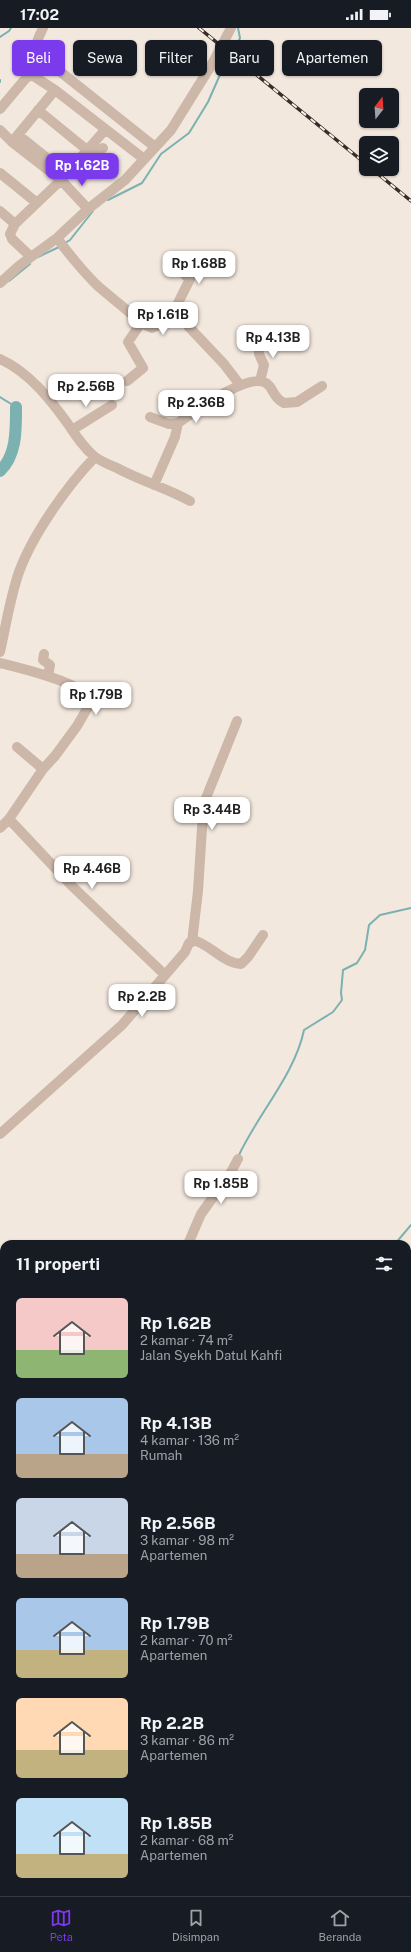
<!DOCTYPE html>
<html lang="id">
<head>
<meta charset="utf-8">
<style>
	body { margin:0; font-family:"Public Sans",sans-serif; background:#20242c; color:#f1f3f6; height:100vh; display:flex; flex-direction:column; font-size:15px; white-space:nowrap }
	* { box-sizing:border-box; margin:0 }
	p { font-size:13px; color:#9ea1a6 }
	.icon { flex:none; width:22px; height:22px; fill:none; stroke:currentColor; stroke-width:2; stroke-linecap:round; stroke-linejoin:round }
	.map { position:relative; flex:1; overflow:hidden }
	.drawer { position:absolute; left:0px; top:1212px; width:411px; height:656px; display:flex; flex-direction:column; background:#171b24; border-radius:12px 12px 0 0; box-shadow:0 1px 3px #0004 }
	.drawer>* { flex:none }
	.banner { position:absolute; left:12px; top:12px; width:387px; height:36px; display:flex; gap:8px }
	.needle { width:26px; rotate:17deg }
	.tools { position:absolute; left:359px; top:60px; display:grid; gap:8px }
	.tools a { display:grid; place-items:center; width:40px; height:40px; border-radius:6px; background:#171b24; box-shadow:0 1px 3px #0004; font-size:20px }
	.price { position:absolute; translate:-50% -34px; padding:0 9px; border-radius:8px; background:#fff; color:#222; font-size:13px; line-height:26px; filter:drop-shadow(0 1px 2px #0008) }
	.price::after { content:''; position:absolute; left:50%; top:24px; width:12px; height:9px; margin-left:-6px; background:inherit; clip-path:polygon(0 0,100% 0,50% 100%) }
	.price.current { background:#7c3aed; color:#fff }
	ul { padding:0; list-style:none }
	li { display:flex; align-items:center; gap:12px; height:100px; padding:0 16px }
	li span { display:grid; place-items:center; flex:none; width:112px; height:80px; border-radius:6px; color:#555 }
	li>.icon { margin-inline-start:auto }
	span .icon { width:48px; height:48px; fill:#fffc; stroke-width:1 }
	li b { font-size:17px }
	h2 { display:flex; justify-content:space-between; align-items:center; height:48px; padding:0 16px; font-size:17px }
	.chip { padding:0 14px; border-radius:6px; background:#171b24; box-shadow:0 1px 3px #0004; font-size:14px; line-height:36px }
	.chip.current { background:#7c3aed; color:#fff }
	.status { display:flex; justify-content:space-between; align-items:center; height:28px; padding:0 20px; background:#171b24; direction:ltr }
	.status svg { height:11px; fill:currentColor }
	.tabs { display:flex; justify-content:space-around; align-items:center; height:56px; border-top:1px solid #363941; background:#171b24; font-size:11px; color:#9ea1a6 }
	.tabs a { display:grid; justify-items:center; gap:2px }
	.tabs .current { color:#7c3aed }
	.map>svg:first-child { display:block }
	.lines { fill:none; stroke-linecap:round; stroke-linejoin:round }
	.stream { stroke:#7bb1b0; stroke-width:2 }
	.river { stroke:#7bb1b0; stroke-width:12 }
	.minor { stroke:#ccb7a9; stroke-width:10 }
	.rail-casing { stroke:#392d29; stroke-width:3.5 }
	.rail { stroke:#faf2ea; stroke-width:2; stroke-dasharray:6; stroke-linecap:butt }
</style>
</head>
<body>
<div class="status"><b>17:02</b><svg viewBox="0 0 49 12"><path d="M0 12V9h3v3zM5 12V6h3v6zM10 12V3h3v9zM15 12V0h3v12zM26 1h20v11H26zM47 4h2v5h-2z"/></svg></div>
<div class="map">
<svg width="411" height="1868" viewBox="0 0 411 1868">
	<rect width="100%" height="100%" fill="#f3e8de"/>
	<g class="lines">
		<path class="stream" d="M0,9L9,3L11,0
			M0,52V54
			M108,172L142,155L161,126L189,105L208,74L226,33L236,19L240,10L238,0
			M65,215L70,212L93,183
			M38,229L59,219
			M9,253L30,236
			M0,369L16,379
			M239,1127C258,1086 295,1046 304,1002L333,984L342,972L341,965L343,942L357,935L365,922L369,897L380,887L411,880
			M395,1216L411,1197
			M0,1571L4,1569"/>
		<path class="river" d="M0,443C17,427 16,401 16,379
			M407,1861L411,1847"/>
		<path class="minor" d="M43,0C39,9 34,16 38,26L155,119
			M0,81L26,50L32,47L55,62L144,131
			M38,82L87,122
			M0,102L12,114L61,152L88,181
			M18,107L67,146
			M12,114L55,62
			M80,134L103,120
			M0,145L37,175
			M0,183L15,196
			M57,210C67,224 87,248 99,259C113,271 128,282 141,295L128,314L143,340L127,353
			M31,229L12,211L10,206L15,196L61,152L105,102
			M185,247L190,251L177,277L188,298L224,336L240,357
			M0,255L20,237L57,210L88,181L125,152L171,102L212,36L231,0
			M141,295L152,300L170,292L181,283
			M0,331C29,344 50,371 68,396C76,408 84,420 95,429C102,434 110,437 117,440C141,453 167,460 190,473
			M260,353L264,337L259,326V321L267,303
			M150,389L169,396L178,395C194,384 248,344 266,355C274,360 272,369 284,375L297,374L322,358
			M72,402L112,377
			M154,457L175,409L178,395
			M0,624C6,597 10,570 19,544C33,506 67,458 95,429
			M44,626L43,632L50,637L48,648
			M0,635C20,640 83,655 92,672L77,698L55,728L43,741L9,791L0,800
			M17,719L43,741
			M9,791L72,858L164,946
			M192,914L198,863L202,800L206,770L237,693
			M0,1106L122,997L185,924L189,915L193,912C210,916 223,935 241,936L248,929L263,907
			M188,1216L201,1186L231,1144L238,1131
			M0,1315L4,1319
			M407,1384L411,1378
			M0,1429L4,1423
			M407,1510L411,1514
			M0,1546L4,1550
			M407,1585L411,1578
			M407,1593L411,1595
			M407,1629L411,1627
			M0,1729L4,1725
			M407,1795L411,1797
			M0,1799L4,1797
			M238,1864L244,1868
			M53,1868L54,1864
			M91,1868L94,1864
			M206,1868L208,1864"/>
		<defs>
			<path id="rail" d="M199,0L366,136
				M372,141L411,173"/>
		</defs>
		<use href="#rail" class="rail-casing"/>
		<use href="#rail" class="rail"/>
	</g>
</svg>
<div class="tools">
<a><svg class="needle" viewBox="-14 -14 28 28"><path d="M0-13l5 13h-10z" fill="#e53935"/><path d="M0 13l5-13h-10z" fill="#9ea1a6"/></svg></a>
<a><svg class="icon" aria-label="layers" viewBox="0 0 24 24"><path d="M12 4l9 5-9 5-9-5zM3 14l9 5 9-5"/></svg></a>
</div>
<b class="price current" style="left:82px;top:159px">Rp 1.62B</b>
<b class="price" style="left:199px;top:257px">Rp 1.68B</b>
<b class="price" style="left:163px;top:308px">Rp 1.61B</b>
<b class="price" style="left:273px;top:331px">Rp 4.13B</b>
<b class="price" style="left:86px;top:380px">Rp 2.56B</b>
<b class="price" style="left:196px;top:396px">Rp 2.36B</b>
<b class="price" style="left:96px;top:688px">Rp 1.79B</b>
<b class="price" style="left:212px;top:803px">Rp 3.44B</b>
<b class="price" style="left:92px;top:862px">Rp 4.46B</b>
<b class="price" style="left:142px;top:990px">Rp 2.2B</b>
<b class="price" style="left:221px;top:1177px">Rp 1.85B</b>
<div class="banner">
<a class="chip current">Beli</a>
<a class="chip">Sewa</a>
<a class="chip">Filter</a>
<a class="chip">Baru</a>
<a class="chip">Apartemen</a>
</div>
<section class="drawer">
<h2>11 properti<svg class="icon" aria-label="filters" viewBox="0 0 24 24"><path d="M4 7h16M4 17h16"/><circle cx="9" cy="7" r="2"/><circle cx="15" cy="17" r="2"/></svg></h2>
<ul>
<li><span style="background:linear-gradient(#f6c9c9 65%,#8fb573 0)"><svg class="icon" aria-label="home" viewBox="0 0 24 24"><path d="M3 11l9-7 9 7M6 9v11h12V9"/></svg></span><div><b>Rp 1.62B</b><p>2 kamar · 74 m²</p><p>Jalan Syekh Datul Kahfi</p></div></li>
<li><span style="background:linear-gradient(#a9c7e8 70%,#b9a48a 0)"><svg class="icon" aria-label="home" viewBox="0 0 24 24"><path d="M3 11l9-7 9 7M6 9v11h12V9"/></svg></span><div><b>Rp 4.13B</b><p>4 kamar · 136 m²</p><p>Rumah</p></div></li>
<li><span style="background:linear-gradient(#c9d6e8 70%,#b9a48a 0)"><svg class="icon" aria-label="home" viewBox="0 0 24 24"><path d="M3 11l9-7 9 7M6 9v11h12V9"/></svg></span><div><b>Rp 2.56B</b><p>3 kamar · 98 m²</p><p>Apartemen</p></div></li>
<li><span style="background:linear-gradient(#a9c7e8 65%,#c2b280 0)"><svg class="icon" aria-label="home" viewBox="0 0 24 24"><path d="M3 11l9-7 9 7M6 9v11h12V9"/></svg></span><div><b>Rp 1.79B</b><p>2 kamar · 70 m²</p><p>Apartemen</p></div></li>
<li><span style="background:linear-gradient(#ffd9b3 65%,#c2b280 0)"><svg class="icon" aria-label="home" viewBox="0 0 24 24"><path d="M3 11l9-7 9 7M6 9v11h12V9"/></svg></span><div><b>Rp 2.2B</b><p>3 kamar · 86 m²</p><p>Apartemen</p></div></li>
<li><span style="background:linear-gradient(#bfe0f5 70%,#c2b280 0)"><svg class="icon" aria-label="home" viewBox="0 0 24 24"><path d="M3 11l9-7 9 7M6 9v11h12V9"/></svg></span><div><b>Rp 1.85B</b><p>2 kamar · 68 m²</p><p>Apartemen</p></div></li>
</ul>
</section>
</div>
<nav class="tabs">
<a class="current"><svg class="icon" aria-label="map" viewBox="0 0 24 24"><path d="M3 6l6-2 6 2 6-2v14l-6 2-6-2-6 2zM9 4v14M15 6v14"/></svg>Peta</a>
<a><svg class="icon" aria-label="saved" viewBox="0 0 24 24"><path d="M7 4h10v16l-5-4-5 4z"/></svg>Disimpan</a>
<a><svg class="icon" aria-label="home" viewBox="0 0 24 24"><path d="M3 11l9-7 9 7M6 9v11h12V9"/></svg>Beranda</a>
</nav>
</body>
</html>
